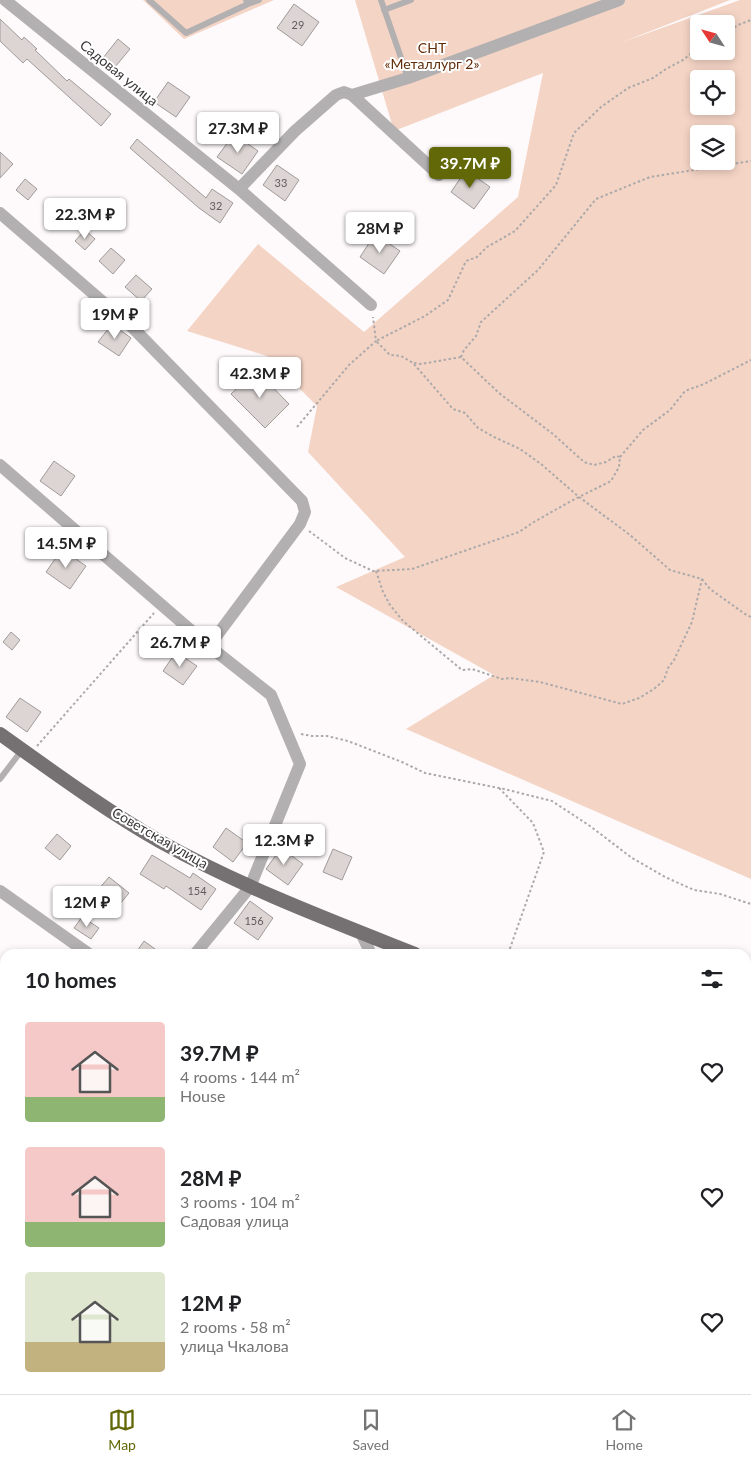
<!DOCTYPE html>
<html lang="en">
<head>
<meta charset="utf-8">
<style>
	body { margin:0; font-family:Lato,sans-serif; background:#f2f2f2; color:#202124; height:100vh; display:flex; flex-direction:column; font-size:19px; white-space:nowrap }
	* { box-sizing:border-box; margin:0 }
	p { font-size:16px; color:#757577 }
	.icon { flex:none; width:28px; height:28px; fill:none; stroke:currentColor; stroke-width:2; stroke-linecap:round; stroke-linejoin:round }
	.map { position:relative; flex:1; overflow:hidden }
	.drawer { position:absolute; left:0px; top:949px; width:751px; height:446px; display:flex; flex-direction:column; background:#fff; border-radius:15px 15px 0 0; box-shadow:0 2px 8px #0003 }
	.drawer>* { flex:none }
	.needle { width:32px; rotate:306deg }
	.fabs { position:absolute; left:690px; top:15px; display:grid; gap:10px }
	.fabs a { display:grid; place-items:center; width:45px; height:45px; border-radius:5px; background:#fff; box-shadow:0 2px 8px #0003; font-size:25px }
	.price { position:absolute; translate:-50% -42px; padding:0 11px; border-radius:5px; background:#fff; color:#222; font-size:16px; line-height:32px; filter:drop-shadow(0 1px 2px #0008) }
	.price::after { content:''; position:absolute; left:50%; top:30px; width:15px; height:11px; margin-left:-8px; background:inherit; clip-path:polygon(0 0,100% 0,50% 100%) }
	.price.current { background:#626807; color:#fff }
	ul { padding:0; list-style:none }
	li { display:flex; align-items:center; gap:15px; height:125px; padding:0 25px }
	li span { display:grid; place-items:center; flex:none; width:140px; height:100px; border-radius:5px; color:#555 }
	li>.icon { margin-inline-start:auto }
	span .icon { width:60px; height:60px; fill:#fffc; stroke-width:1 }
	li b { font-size:21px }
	h2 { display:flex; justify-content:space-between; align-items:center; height:60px; padding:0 25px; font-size:21px }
	.tab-bar { display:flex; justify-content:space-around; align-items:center; height:70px; border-top:1px solid #e0e0e0; background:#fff; font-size:14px; color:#757577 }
	.tab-bar a { display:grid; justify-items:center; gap:2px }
	.tab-bar .current { color:#626807 }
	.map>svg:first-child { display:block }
	.green { fill:#f4d4c5; fill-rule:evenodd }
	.building { fill:#dcd5d4; stroke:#a09a99 }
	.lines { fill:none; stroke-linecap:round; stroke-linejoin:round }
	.path { stroke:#aca9aa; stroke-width:2; stroke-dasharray:2.5 2.5; stroke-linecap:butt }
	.service { stroke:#b2b0b1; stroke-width:6 }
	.minor { stroke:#b2b0b1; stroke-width:12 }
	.primary { stroke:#757173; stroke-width:14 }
	.labels { text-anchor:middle; stroke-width:4; stroke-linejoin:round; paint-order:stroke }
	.number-label { font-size:11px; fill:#615d5e }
	.park-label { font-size:14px; fill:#612b08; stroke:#fff }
	.street-label { font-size:14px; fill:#383536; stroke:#fff }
</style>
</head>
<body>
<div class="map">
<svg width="751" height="1394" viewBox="0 0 751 1394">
	<rect width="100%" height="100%" fill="#fefafb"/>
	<path class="green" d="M143,0H274L184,39Z
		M355,0H730L620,43L740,0H751V879L406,729L494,675L336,587L405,557L308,452L317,406L267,356L187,331L258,244L364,332L518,197L543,73L394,131ZM699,24H726V51H699ZM699,79H726V106H699ZM699,134H726V161H699Z
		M751,1215V1394H649L652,1390H746V1226Z
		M309,1390H470L473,1394H311Z"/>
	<path class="building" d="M294,4L319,22L302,46L277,28Z
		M0,19L22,40L24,37L37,49L35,50L67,81L69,79L111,114L101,126L27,59L23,63L0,41Z
		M118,39L130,49L115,67L103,58Z
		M168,82L190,97L176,117L154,102Z
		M234,134L258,151L242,174L217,157Z
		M137,139L206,198L212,189L233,203L220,223L199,208L130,148Z
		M0,152L13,164L0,178Z
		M277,165L299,180L285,201L263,185Z
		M466,170L490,187L474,209L451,192Z
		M25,179L37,189L28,200L16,190Z
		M56,203L70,215L61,226L46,214Z
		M85,230L95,239L85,250L75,241Z
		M375,234L400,251L384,274L360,257Z
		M111,248L125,260L113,274L99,261Z
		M136,275L152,289L141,301L125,287Z
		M112,324L131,338L119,356L98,342Z
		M256,370L289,404L265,428L231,394Z
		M54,461L75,476L61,496L40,481Z
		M62,549L86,566L70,589L46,572Z
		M11,632L20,640L12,650L3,642Z
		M176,652L197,666L183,685L163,671Z
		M20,698L41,712L27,732L6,717Z
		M226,828L247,843L233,862L213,847Z
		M57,834L71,846L60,860L45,848Z
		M281,848L303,864L288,885L266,869Z
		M333,849L352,857L342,880L323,872Z
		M152,855L190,878L193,873L216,889L201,910L166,886L164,889L140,874Z
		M109,877L129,893L115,910L112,908L108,912L98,904L105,896L98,890Z
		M250,901L273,918L258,940L234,923Z
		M82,917L99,928L91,939L74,928Z
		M144,941L162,954H135Z"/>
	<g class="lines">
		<path class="path" d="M726,33L738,25L751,20
			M699,47L683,60L666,69L653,78L628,88L601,107L574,133L556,185L515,231L487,247L477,257L466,261L448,300L425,316L376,341L390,355L401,356L413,363L453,409L465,413L478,428L494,437L520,449L541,464L579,497L630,535L670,570L702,579L710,589L745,614L751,617
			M414,363L421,364L461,357
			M297,427L349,365L376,341L373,317
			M620,457L643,430L670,410L685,391L704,384L751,360
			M309,531L345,558L373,571L412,569L519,532L534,522L571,501L611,481L619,467L620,457L616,456L606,462L594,465L584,462L553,434L499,393L461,357L464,350L476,336L481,322L538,270L596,199L650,177L751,161
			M376,571L383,592L390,605L403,621L462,670L472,669L502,679L510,678L540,682L622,704L639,698L654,689L664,680L668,668L674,660L692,622L702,579
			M301,734L312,736H327L348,741L402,762L425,773L504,789L552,801L590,826L632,858L665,877L694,890L720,894L751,904
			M37,746L154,613
			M499,788L533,823L544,852L508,954
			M27,1394L29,1390"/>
		<path class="service" d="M149,0L186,33L248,4
			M246,0L248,4L259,0
			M381,0L408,78
			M384,10L411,0
			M0,779L22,750
			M746,1266L751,1254
			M746,1312L751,1313
			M302,1394L305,1390
			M432,1394L436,1390
			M701,1394L703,1390"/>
		<path class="minor" d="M5,0L239,189L371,305
			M352,95L408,78L619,0
			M239,189L295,131L336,95L344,92L352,95L439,175
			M0,213L133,328L302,501L305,512L300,524L209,646
			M0,465L209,646L271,695L300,764L250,887L195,954
			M0,891L89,954
			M361,933L371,954
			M0,1058L5,1064
			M0,1125L5,1122
			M746,1201L751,1191
			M0,1242L5,1248
			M294,1390L296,1394"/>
		<path class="primary" d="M0,734C52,771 105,810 161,842C242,887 329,920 415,954
			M746,1079L751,1080"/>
	</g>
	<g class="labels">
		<g class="number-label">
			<text x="298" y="29">29</text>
			<text x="281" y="187">33</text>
			<text x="216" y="210">32</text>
			<text x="197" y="895">154</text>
			<text x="254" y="925">156</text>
		</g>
		<g class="park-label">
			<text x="432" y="53">СНТ<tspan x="432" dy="16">«Металлург 2»</tspan></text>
		</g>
		<g class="street-label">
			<text transform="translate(119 73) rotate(39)" y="5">Садовая улица</text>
			<text transform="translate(160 838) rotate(30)" y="5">Советская улица</text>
		</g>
	</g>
</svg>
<div class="fabs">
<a><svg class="needle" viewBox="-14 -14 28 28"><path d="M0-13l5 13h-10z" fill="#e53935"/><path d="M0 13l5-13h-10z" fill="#757577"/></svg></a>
<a><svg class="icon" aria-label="locate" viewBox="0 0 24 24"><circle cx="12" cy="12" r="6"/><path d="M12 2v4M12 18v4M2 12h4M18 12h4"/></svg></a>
<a><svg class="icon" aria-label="layers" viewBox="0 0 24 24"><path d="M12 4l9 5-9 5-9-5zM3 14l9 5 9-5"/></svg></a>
</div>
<b class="price" style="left:238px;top:154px">27.3M ₽</b>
<b class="price current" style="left:470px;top:189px">39.7M ₽</b>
<b class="price" style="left:85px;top:240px">22.3M ₽</b>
<b class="price" style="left:380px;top:254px">28M ₽</b>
<b class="price" style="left:115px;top:340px">19M ₽</b>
<b class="price" style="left:260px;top:399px">42.3M ₽</b>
<b class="price" style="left:66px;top:569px">14.5M ₽</b>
<b class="price" style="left:180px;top:668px">26.7M ₽</b>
<b class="price" style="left:284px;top:866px">12.3M ₽</b>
<b class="price" style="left:87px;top:928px">12M ₽</b>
<section class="drawer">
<h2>10 homes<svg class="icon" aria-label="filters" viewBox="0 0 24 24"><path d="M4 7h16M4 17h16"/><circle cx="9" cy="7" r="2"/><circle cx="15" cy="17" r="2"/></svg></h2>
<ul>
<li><span style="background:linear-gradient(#f6c9c9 75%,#8fb573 0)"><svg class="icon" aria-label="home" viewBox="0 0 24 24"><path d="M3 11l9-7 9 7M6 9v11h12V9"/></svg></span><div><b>39.7M ₽</b><p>4 rooms · 144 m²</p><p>House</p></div><svg class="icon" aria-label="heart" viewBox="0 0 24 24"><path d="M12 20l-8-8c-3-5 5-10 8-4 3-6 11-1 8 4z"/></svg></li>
<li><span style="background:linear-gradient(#f6c9c9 75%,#8fb573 0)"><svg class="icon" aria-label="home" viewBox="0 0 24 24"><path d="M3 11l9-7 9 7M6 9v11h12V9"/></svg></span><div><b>28M ₽</b><p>3 rooms · 104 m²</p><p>Садовая улица</p></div><svg class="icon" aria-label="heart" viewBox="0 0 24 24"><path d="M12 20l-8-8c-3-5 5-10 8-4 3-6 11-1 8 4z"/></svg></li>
<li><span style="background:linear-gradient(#dfe7d0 70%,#c2b280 0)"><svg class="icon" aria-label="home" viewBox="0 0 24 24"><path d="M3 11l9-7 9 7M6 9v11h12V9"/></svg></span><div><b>12M ₽</b><p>2 rooms · 58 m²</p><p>улица Чкалова</p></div><svg class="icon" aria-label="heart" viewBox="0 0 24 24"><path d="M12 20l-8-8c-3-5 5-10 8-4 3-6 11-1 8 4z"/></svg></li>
</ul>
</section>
</div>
<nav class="tab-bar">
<a class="current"><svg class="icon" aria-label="map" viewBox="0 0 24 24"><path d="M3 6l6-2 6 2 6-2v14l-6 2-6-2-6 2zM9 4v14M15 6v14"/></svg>Map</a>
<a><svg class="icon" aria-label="saved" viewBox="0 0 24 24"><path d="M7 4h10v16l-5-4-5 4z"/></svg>Saved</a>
<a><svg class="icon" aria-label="home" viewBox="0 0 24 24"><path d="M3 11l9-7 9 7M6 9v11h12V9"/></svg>Home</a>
</nav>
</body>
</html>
